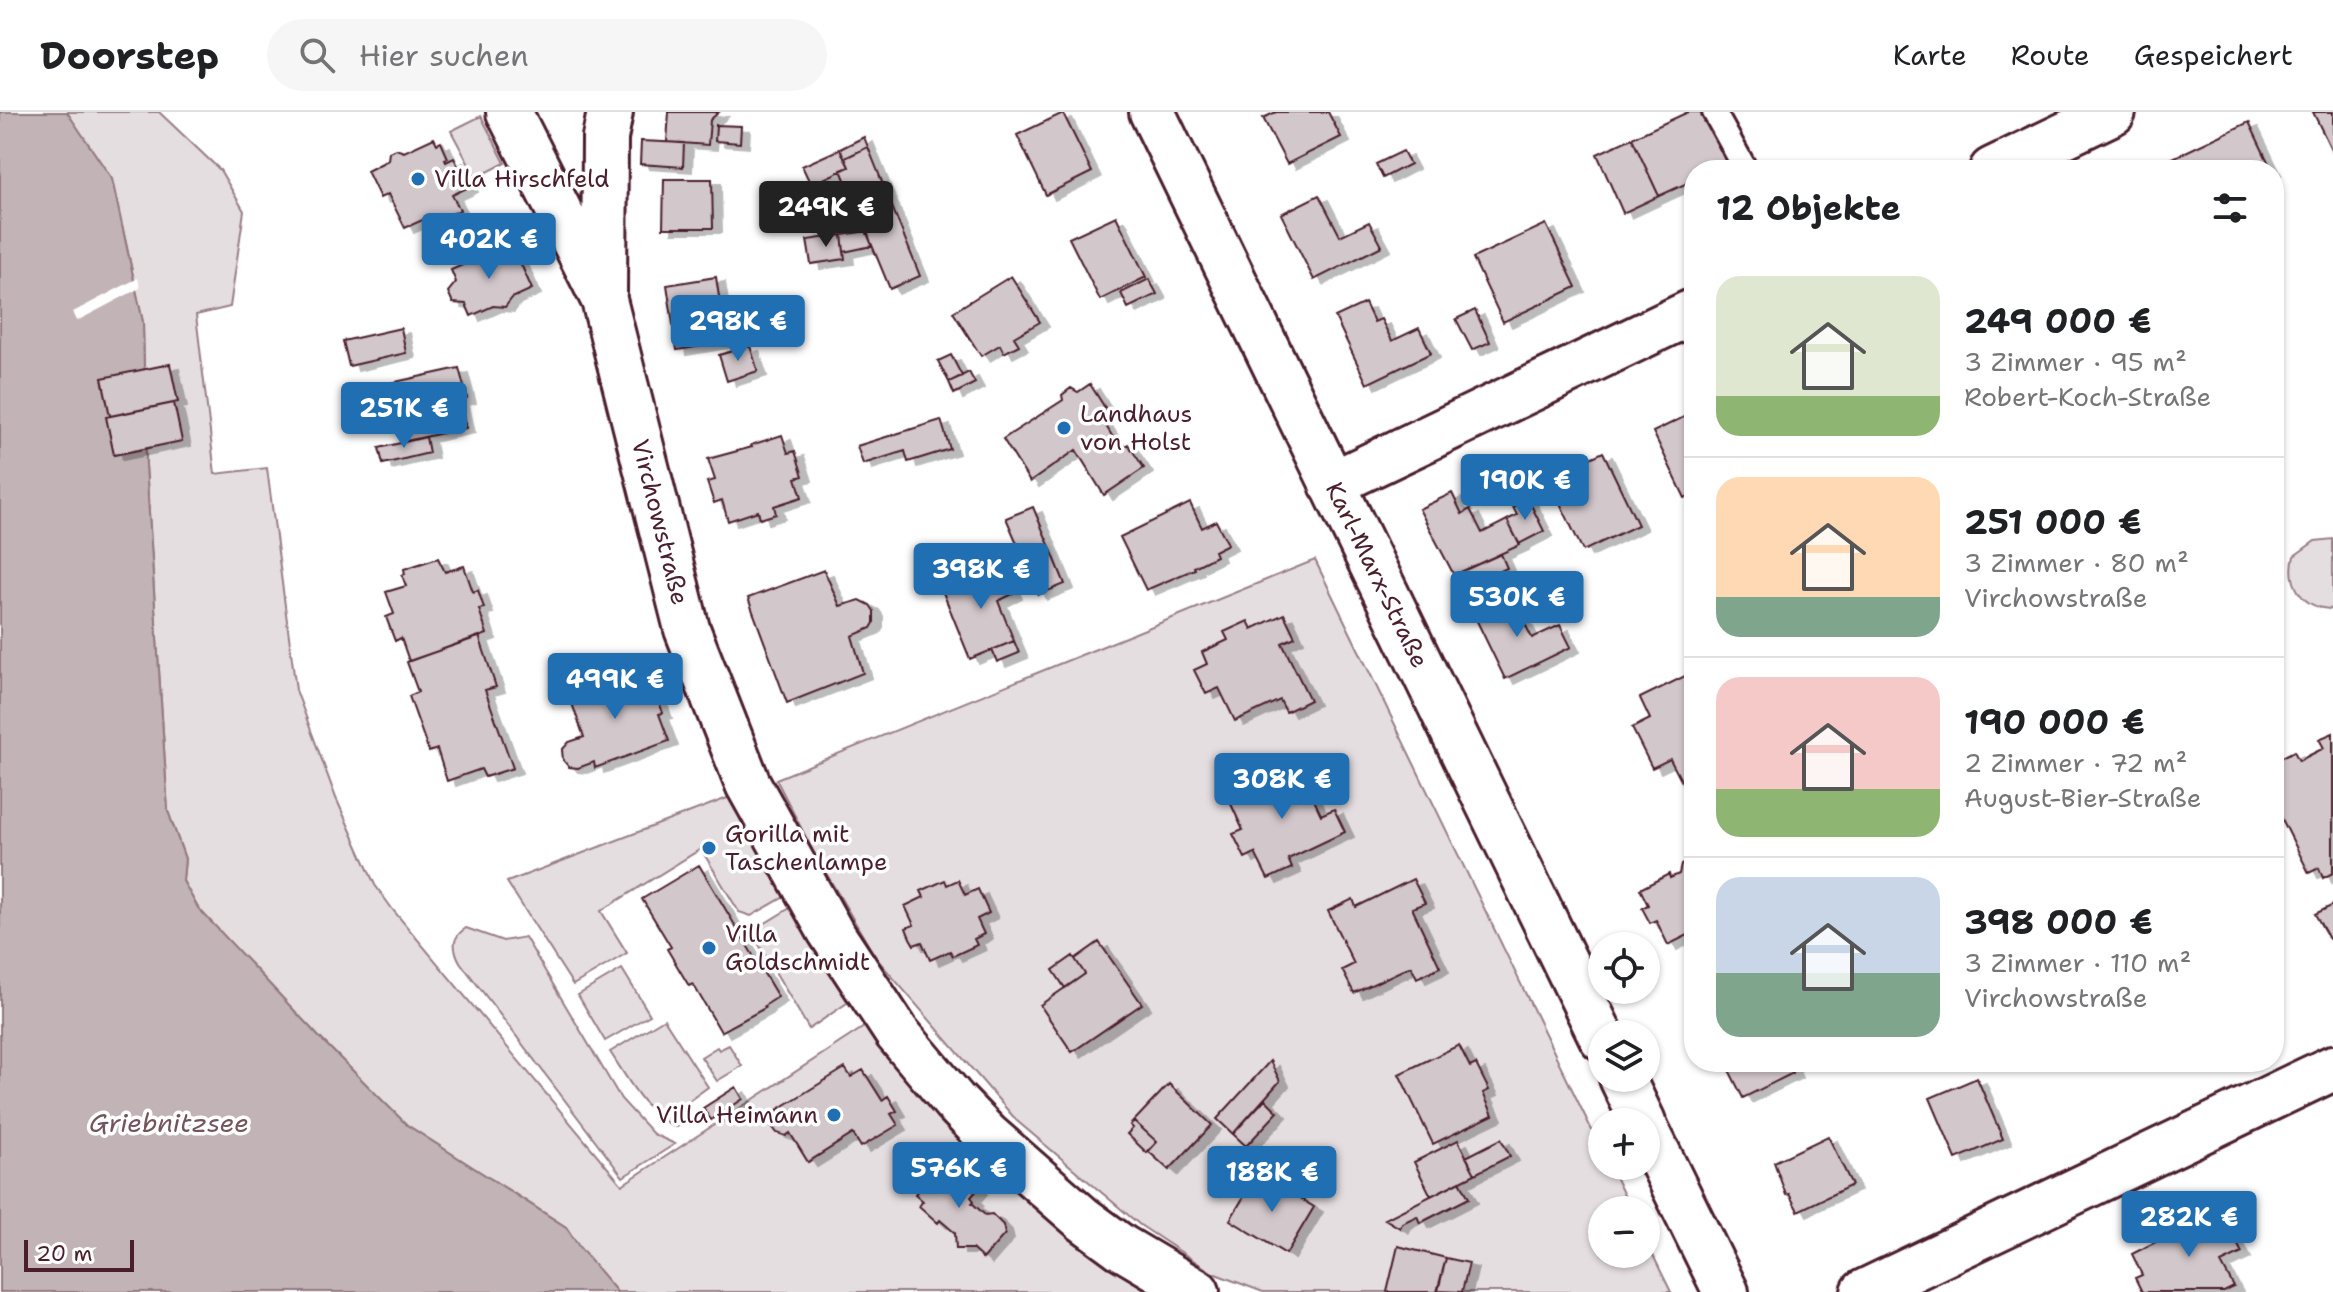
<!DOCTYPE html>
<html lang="de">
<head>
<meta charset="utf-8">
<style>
	body { margin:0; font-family:"Shantell Sans",sans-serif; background:#f6f6f6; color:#202124; height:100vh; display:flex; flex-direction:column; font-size:30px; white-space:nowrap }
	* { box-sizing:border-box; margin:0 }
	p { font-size:26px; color:#757577 }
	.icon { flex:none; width:44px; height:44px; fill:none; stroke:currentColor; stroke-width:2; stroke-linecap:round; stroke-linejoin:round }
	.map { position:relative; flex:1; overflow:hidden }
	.details { position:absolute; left:1684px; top:48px; width:600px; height:912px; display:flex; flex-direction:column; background:#fff; border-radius:32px; box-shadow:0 2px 6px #0004 }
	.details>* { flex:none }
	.tools { position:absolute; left:1588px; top:820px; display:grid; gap:16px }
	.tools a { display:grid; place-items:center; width:72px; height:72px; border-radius:50%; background:#fff; box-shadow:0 2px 6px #0004; font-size:40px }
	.scale { position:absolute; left:24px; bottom:20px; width:110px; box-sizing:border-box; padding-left:8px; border:4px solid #4a1f2b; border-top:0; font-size:22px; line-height:28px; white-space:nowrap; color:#4a1f2b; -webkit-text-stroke:6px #fff; paint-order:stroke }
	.price { position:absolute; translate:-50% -68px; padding:0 18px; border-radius:8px; background:#1f6fb2; color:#fff; font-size:26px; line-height:52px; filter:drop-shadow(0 2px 4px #0008) }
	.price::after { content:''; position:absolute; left:50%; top:48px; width:24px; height:18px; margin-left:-12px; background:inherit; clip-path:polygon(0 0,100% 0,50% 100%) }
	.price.on { background:#222; color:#fff }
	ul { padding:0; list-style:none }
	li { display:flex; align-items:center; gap:24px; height:200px; padding:0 32px }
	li+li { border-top:2px solid #e0e0e0 }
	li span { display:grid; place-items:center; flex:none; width:224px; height:160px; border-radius:24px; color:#555 }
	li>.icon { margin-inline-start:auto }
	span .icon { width:96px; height:96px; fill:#fffc; stroke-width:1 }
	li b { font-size:34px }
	h2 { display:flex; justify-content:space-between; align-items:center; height:96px; padding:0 32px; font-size:34px }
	header { display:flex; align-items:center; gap:48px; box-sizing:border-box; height:112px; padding:0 40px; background:#fff; border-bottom:2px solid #e0e0e0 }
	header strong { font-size:38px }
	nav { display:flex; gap:44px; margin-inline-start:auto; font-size:28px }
	.search { width:560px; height:72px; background:#f6f6f6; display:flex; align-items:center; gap:20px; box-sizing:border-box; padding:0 28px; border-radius:44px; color:#757577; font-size:30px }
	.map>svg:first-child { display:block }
	.green { fill:#e5dee0; stroke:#987e86; stroke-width:2 }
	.water { fill:#c1b3b6; stroke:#91787e; stroke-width:2 }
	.pier { fill:#fff }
	.building { fill:#d2c7cb; stroke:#4a1f2b; stroke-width:2; filter:url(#shadow) }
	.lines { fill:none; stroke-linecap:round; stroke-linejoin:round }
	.lane-casing { stroke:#4a1f2b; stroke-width:28 }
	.street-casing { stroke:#4a1f2b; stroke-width:50 }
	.secondary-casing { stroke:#4a1f2b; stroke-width:50 }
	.lane { stroke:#fff; stroke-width:22 }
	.street { stroke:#fff; stroke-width:44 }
	.secondary { stroke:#fff; stroke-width:44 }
	.poi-dot { fill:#1f6fb2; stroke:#fff; stroke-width:3 }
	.labels { text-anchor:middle; stroke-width:7; stroke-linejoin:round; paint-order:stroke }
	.poi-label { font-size:24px; fill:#4a1f2b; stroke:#fff; text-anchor:start }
	.street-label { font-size:24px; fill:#4a1f2b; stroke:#fff }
	.water-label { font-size:26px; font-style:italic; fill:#74535c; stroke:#fff }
</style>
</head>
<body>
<header>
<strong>Doorstep</strong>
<div class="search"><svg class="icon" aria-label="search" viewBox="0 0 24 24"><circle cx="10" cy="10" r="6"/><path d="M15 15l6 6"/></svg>Hier suchen</div>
<nav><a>Karte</a><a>Route</a><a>Gespeichert</a></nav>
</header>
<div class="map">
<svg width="2333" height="1180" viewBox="0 0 2333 1180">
	<defs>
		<filter id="shadow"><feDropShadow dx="9" dy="5" stdDeviation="0" flood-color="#0004"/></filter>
	</defs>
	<rect width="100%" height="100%" fill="#fff"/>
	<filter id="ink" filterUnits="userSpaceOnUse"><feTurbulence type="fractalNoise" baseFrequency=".0125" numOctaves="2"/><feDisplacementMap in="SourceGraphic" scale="16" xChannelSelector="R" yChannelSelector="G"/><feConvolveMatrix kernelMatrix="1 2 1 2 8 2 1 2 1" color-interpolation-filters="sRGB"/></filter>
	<g filter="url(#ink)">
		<path class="green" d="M67,0H159L220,58L244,99L230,195L196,203L215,362L267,356L296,578L336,686L375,773L393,798L622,1073L867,913C893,947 918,984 947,1015C1006,1079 1078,1129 1148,1180H617L579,1136L566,1115L407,1013L320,926L198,796L183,769L185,747L168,699L146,353L143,210L123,117Z
			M481,4L505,51L476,66L451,19Z
			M2333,427V497C2302,497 2287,472 2294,444L2315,429Z
			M1315,448L1602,1039V1054H1610L1631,1098H1602V1142H1646V1129L1671,1180H1263L1213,1161L1140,1113L1017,1009L876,846L813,739L776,667Z
			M730,685L784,785L751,804L739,800L701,737L601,799L627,841L573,873L507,770Z
			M790,796L850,889L809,917L755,826L759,815Z
			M466,816L503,829L525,825L621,987L653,1022L675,1032L623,1065L460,850C452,835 452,825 466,816Z
			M622,857L650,903L605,929L578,883Z
			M664,907L708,975L686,991L692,1002L689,1008L675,1015C645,1001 628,967 610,940Z
			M729,933L742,954L717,969L701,945L717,935L719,938Z"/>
		<path class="water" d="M0,0H67L112,67L143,210L146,353L168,699L185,747L183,769L198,796L320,926L407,1013L566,1115L580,1136L617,1180H0Z"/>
		<path class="pier" d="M138,166L140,176L77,209L73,200Z"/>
		<path class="building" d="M669,0H719L710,8L708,33L667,30Z
			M1276,0H1328L1341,25L1287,52L1263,6Z
			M1688,0H1703L1727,53L1716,58H1694V68L1659,84L1632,26Z
			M2313,0H2333V41Z
			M1063,1L1092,60L1046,83L1017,23Z
			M2249,10L2272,58H2161L2158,53Z
			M716,13L741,14L740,31L715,29Z
			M864,25L868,35L845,46L840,37Z
			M434,26L437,32L441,30L448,46L445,47L446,50L454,46L469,75L452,83L460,98L432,111L429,105L405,116L388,82L380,86L367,59L388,48L389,40L396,37L404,40Z
			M1632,26L1659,84L1623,101L1597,42Z
			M641,29L684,31L683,55L640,52Z
			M868,35L920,164L890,177L841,58L849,55L845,46Z
			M840,37L849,55L811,73L802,54Z
			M1403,39L1410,52L1383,66L1376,52Z
			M664,67H712L713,116H663Z
			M1319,83L1340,124L1369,110L1382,134L1314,168L1281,102Z
			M1116,104L1146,165L1100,188L1069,126Z
			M1546,112L1576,175L1503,210L1473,146Z
			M867,119L872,134L844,140L842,123Z
			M842,123L845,147L811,152L807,128Z
			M512,132L532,177L512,186L505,195L493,194L471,204L466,192L453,191L448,180L456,170L451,158L472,149L477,143L485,144Z
			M1011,164L1040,210L1014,225L1019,233L1004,241L1000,233L981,244L953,200Z
			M716,165L726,230L677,238L667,173Z
			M1149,167L1157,182L1128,196L1121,181Z
			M1365,191L1374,210L1381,207L1392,229L1419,216L1431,241L1367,272L1335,205Z
			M1475,198L1490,230L1472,238L1456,207Z
			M401,216L406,241L349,254L343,229Z
			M750,234L758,259L727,269L719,243Z
			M951,243L962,264L949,270L938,249Z
			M170,252L178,290L110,304L102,266Z
			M459,256L467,286L460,288L466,316L406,329L398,297L392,300L386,272Z
			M969,260L975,271L954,282L949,270Z
			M1090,272L1107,299L1100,304L1120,337L1128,332L1144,356L1104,383L1076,338L1030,370L1003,327L1063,288L1062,283L1071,276L1078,280Z
			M174,291L182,329L114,343L106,305Z
			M1694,300V382L1685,386L1653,320Z
			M941,308L950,337L908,350L905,339L863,352L857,334Z
			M782,323L788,341L795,339L803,364L796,366L802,385L774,394L776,402L760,407L758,399L728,409L722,388L714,391L707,370L715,368L708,347L752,335L751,333Z
			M426,325L429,341L383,352L379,336Z
			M1603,340L1638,413L1583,439L1548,366Z
			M1452,381L1462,402L1470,397L1482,421L1507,408L1520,433L1454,463L1419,397Z
			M1528,387L1544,419L1519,432L1507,408L1517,403L1513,395Z
			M1190,391L1202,416L1216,409L1228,432L1214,439L1216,444L1194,455L1195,457L1146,478L1120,425Z
			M1033,395L1052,440L1026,452L1006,406Z
			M1052,440L1065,472L1038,483L1026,452Z
			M1501,442L1507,456L1462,477L1456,462Z
			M438,446L445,460L464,454L473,480L478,478L484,496L479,497L487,522L409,549L401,526L395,529L386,505L394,502L386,480L406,474L402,463L405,462L404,457Z
			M1001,453L1013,482L998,489L1014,529L970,547L942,478Z
			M824,458L840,494L860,488L870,493L874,499V511L871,516L852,524L863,561L787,591L748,486Z
			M1495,462L1503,478L1469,494L1462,478Z
			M1504,486L1513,505L1520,502L1532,526L1560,513L1571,535L1505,567L1473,501Z
			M1284,502L1295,525L1282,531L1310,588L1286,600L1280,588L1235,609L1219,576L1206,582L1194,558L1207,552L1202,540L1228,528L1224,520L1248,509L1252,517Z
			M479,524L496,575L485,578L513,656L485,665L481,657L447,669L437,637L429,640L409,584L418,580L407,550Z
			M1014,529L1019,541L997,550L992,538Z
			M642,556L652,583L656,582L663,601L659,602L669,629L595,656L594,650L578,656L569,655L563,648L562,638L569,630L584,625L569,583L598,572L597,569L604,566L612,564L613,567Z
			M1689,562L1694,572V677L1687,680L1670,647L1652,656L1632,616L1650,607L1640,586Z
			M2333,621V761L2323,766L2319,756L2309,761L2274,691V649L2294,639L2299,649L2310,643L2324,636L2319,627Z
			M1284,651L1290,663L1300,658L1321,703L1334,697L1345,720L1288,747L1292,756L1268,767L1255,741L1245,746L1233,722L1243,718L1231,692L1266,675L1260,662Z
			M1690,749L1694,751V829L1690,822L1668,833L1656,808L1650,811L1642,796L1648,793L1640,777L1669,762L1670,766L1679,762L1681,753Z
			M699,753L778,885L764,894L765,896L721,920L693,872L689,874L667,837L671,835L642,787Z
			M1413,767L1425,791L1412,796L1440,855L1417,866L1411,854L1354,881L1342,858L1354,852L1328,799L1353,787L1356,795Z
			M945,768L947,773L958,768L965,783L978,777L989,801L977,807L984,822L974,827L977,833L953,844L950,839L930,848L922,830L914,833L910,826L906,816L914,813L905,794L924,785L921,779Z
			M2333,793V825L2329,827L2315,802Z
			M1099,830L1142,892L1072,940L1040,893L1085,862L1075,847Z
			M1073,844L1085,862L1065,876L1053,858Z
			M1459,933L1470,955L1476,952L1489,978L1483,981L1493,1003L1433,1032L1399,962Z
			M1270,949L1280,969L1233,1022L1217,1007Z
			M1725,950H1798L1790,954L1793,961L1743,986Z
			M845,956L851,965L863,958L882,988L888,984L897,999L891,1002L898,1013L861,1035L853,1022L808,1050L790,1021L786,1024L777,1021L771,1013L774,1004L779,1001L777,998Z
			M1977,966L2003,1027L1956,1047L1930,986Z
			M1169,972L1212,1013L1169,1058L1148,1039L1157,1030L1134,1009Z
			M736,975L743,987L711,1008L703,996Z
			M1265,987L1278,1000L1246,1034L1233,1022Z
			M1134,1009L1157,1030L1147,1041L1127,1022L1133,1016L1130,1013Z
			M1828,1024L1852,1073L1798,1099L1789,1082L1786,1083L1774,1050Z
			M1501,1027L1510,1044L1475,1062L1466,1045Z
			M1458,1028L1475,1062L1431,1084L1414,1050Z
			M946,1048L978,1077L971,1085L974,1089L972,1091L985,1103L992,1102L1003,1113L1005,1122L983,1147L972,1137H956L955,1121L940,1108L938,1111L919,1094L923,1089L915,1082L929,1066V1060L933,1055L940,1054Z
			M1258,1061L1314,1095L1286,1142L1230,1108Z
			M1460,1069L1469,1086L1420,1111L1417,1104L1402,1111L1400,1116L1385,1107Z
			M2220,1097L2242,1141L2221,1151L2234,1175L2224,1180H2142L2135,1166L2142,1163L2132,1142Z
			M1398,1134L1446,1146L1437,1180H1387Z
			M1446,1146L1469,1151L1462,1180L1438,1179Z"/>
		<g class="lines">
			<defs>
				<path id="lane" d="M1714,0L1746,58"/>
				<path id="street" d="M509,0L604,188L687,517L748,672L830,819L897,921L954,989L987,1023L1083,1107L1121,1135L1197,1180
					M1992,58L2113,0
					M604,181L605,26L610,0
					M1332,372L1694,199
					M1864,1180L2333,956"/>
				<path id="secondary" d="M1152,0L1602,926
					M1622,966L1643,1010
					M1646,1017L1726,1180"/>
			</defs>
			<use href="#lane" class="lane-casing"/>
			<use href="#street" class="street-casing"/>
			<use href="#secondary" class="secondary-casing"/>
			<use href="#lane" class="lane"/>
			<use href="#street" class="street"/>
			<use href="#secondary" class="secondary"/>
		</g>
	</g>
	<g class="poi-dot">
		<circle cx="418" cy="67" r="8"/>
		<circle cx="1064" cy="316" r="8"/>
		<circle cx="709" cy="736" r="8"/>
		<circle cx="709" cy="836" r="8"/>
		<circle cx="834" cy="1003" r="8"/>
	</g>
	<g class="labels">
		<g class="poi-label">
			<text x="434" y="75">Villa Hirschfeld</text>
			<text x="1080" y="310">Landhaus<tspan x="1080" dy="28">von Holst</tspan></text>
			<text x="725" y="730">Gorilla mit<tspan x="725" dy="28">Taschenlampe</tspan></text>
			<text x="725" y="830">Villa<tspan x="725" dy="28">Goldschmidt</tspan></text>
			<text x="818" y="1011" text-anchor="end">Villa Heimann</text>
		</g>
		<g class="street-label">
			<text transform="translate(660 410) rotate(76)" y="8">Virchowstraße</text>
			<text transform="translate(1377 463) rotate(64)" y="8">Karl-Marx-Straße</text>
		</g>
		<g class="water-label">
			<text x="169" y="1020">Griebnitzsee</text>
		</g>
	</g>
</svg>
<div class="tools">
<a><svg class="icon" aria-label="locate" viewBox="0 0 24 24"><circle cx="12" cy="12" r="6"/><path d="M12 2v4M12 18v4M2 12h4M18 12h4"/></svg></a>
<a><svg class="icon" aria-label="layers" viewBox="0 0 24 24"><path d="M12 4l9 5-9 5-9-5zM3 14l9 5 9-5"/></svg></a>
<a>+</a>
<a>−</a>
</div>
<div class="scale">20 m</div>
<b class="price on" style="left:826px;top:137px">249K €</b>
<b class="price" style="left:489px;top:169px">402K €</b>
<b class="price" style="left:738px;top:251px">298K €</b>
<b class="price" style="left:404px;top:338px">251K €</b>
<b class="price" style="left:1525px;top:410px">190K €</b>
<b class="price" style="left:981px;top:499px">398K €</b>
<b class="price" style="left:1517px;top:527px">530K €</b>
<b class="price" style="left:615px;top:609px">499K €</b>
<b class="price" style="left:1282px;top:709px">308K €</b>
<b class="price" style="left:959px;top:1098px">576K €</b>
<b class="price" style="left:1272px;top:1102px">188K €</b>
<b class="price" style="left:2189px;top:1147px">282K €</b>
<section class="details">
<h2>12 Objekte<svg class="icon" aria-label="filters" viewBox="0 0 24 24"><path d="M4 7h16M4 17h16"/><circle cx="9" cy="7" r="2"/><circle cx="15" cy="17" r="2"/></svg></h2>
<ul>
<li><span style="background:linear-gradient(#dfe7d0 75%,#8fb573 0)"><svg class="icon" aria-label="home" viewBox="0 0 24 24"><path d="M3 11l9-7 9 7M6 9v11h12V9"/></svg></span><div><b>249 000 €</b><p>3 Zimmer · 95 m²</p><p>Robert-Koch-Straße</p></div></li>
<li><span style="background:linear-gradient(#ffd9b3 75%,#7fa58c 0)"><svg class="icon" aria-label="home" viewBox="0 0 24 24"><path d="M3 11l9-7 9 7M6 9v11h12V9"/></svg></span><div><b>251 000 €</b><p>3 Zimmer · 80 m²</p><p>Virchowstraße</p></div></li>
<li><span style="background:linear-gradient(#f6c9c9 70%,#8fb573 0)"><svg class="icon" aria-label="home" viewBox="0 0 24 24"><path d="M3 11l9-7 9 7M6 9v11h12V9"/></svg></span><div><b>190 000 €</b><p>2 Zimmer · 72 m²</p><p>August-Bier-Straße</p></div></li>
<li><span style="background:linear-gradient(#c9d6e8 60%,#7fa58c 0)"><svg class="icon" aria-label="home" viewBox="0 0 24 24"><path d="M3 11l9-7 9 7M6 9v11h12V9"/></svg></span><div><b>398 000 €</b><p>3 Zimmer · 110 m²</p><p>Virchowstraße</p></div></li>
</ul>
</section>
</div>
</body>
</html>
